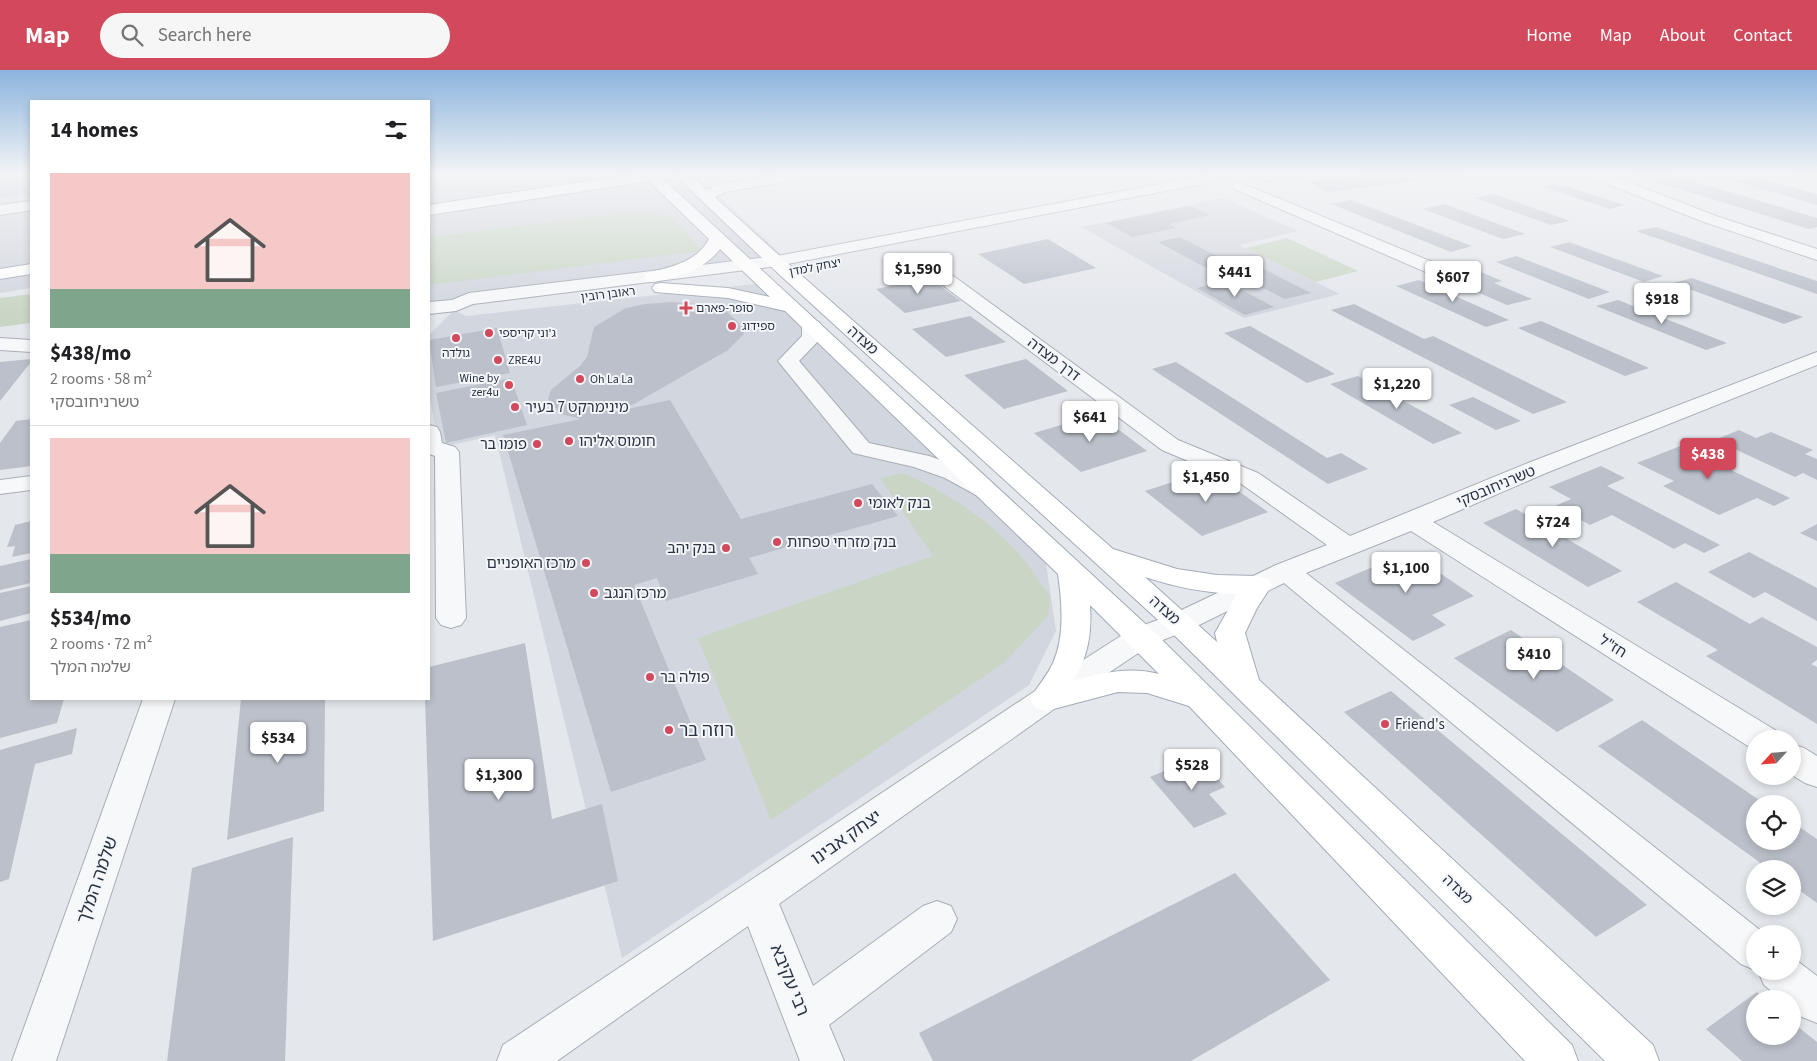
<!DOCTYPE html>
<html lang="en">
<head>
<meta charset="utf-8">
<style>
	body { margin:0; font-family:"Source Sans 3","Noto Sans Hebrew",sans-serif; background:#f6f6f6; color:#202124; height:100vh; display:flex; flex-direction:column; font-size:19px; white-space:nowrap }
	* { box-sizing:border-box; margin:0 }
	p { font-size:16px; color:#757577 }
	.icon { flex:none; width:28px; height:28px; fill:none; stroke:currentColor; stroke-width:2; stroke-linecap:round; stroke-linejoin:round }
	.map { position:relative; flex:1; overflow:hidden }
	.details { position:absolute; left:30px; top:30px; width:400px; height:600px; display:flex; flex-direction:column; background:#fff; border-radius:0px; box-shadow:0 2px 8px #0003 }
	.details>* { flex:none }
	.needle { width:32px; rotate:244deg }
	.controls { position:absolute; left:1746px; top:660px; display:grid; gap:10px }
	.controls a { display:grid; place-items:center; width:55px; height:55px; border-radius:50%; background:#fff; box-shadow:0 2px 8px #0003; font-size:25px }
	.price { position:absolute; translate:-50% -42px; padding:0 11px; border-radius:5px; background:#fff; color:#222; font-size:16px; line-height:32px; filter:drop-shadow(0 1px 2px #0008) }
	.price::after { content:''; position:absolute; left:50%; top:30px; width:15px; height:11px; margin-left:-8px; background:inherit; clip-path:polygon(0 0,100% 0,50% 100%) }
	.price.selected { background:#d1495b; color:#fff }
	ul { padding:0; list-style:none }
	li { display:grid; align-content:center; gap:10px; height:265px; padding:0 20px }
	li+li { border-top:1px solid #e0e0e0 }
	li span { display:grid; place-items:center; height:155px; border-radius:0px; color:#555 }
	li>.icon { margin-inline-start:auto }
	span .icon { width:90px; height:90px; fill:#fffc; stroke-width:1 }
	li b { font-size:21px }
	h2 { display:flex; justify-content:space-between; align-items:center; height:60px; padding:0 20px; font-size:21px }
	header { display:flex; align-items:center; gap:30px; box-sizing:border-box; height:70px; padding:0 25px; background:#d1495b; color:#fff }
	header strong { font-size:24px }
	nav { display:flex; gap:28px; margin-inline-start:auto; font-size:18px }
	.search { width:350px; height:45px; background:#f6f6f6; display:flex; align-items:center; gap:12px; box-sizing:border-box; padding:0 18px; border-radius:28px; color:#757577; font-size:19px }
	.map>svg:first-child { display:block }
	.built { fill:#d2d6de }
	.green { fill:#c9d6c5 }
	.building { fill:#bbc0ca }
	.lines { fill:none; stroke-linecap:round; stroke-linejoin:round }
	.minor-casing { stroke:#a9aeb7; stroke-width:2 }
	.major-casing { stroke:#a3abb8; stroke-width:2 }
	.minor { fill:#f7f8fa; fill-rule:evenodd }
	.major { fill:#fff; fill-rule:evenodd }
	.poi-dot { fill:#d1495b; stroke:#f4f6f9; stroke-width:2 }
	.labels { text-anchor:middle; stroke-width:4; stroke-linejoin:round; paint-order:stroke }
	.far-street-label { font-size:12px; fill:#2b3445; stroke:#f4f6f9 }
	.far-poi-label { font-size:12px; fill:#2b3445; stroke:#f4f6f9; text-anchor:start }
	.street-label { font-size:15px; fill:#2b3445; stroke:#f4f6f9 }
	.poi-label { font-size:15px; fill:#2b3445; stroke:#f4f6f9; text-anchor:start }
	.near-poi-label { font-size:18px; fill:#2b3445; stroke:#f4f6f9; text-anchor:start }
	.near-street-label { font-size:18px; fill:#2b3445; stroke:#f4f6f9 }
</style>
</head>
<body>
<header>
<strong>Map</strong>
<div class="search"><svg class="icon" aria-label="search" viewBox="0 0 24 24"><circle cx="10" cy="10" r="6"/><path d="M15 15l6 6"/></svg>Search here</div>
<nav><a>Home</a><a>Map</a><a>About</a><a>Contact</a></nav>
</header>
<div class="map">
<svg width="1817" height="991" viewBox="0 0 1817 991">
	<rect width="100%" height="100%" fill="#e4e7ec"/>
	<path class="built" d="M0,103H31V218L0,223Z
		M429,103H705L697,105L785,188L429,233Z
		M1224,128L1298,161L1239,175L1340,224L1244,248L1081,157Z
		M755,214L1046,493L1056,561L1029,615L622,888L495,365L439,378L429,324V265L454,240L466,246Z"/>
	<path class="green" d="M639,141C678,144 677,153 701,181L429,215V167Z
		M1287,168L1358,201L1316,212L1246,178Z
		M31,224L30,253L0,257V228Z
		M903,403C946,422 988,449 1020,485C1031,498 1040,513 1050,526L1048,546L1004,593L771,750L698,568L933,486L880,408Z"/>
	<path class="building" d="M0,103H31V124L0,128Z
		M1379,103H1470L1471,104L1327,122L1308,112Z
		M1628,103H1667L1817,148V157L1809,159Z
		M1791,103H1817V111L1791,104Z
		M1755,107L1817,124V135L1735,111Z
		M1556,113L1572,118L1625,135L1610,139L1542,117Z
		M1494,124L1570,151L1551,155L1475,128Z
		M1351,130L1472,176L1451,182L1331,134Z
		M1445,134L1525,164L1503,169L1423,139Z
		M1190,136L1210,145L1169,154L1176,158L1132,167L1106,153Z
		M1656,157L1817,211V224L1636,161Z
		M1180,167L1238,197L1252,193L1311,223L1285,229L1235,204L1223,207L1158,172Z
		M1048,169L1096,198L1024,214L978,184Z
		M1569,172L1663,206L1644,212L1550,177Z
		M1516,186L1610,222L1589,229L1496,192Z
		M1481,202L1502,211L1494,213L1532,229L1507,235L1463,216L1476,213L1462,207Z
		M930,208L961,231L905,243L876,219Z
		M1692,208L1803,247L1784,254L1673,213Z
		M1419,210L1509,250L1486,257L1396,216Z
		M1225,211L1274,237L1245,245L1197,218Z
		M1618,230L1727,273L1706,280L1596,236Z
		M671,232L700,234L727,242L738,252L744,264L728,280L634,334L604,344L670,330L741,449L872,414L898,446L749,488L758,504L666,531L657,508L634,515L706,690L611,722L503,365L581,349L561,344L548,329L551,320L580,296L587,287L594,257L626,238L645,234Z
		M1354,234L1424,269L1433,266L1567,332L1533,344L1331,240Z
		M970,246L1006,272L946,287L912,259Z
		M1541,251L1649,298L1625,306L1518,258Z
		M1250,256L1335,304L1307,313L1224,263Z
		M497,258L510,303L436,317L429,270Z
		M31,289V292L0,331V292Z
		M1026,289L1068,321L1004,339L964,305Z
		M1176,292L1327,388L1341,383L1368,399L1328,414L1152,299Z
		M1358,306L1462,363L1433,374L1330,314Z
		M511,308L527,355L446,373L436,323Z
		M1473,327L1521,351L1496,360L1449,335Z
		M1098,344L1147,381L1081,402L1034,363Z
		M31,349V396L0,400V373L16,351Z
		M1739,360L1756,368L1771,362L1813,380L1805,384L1817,389V410L1803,403L1795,407L1715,370Z
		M1688,373L1723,390L1716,393L1790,428L1774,436L1757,428L1719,445L1663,416L1674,411L1637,393Z
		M1601,396L1625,408L1607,416L1720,475L1704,483L1685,473L1674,479L1612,445L1590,455L1555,436L1571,429L1549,417Z
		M1209,400L1268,442L1202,466L1145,421Z
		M1516,439L1622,501L1588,517L1483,453Z
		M31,451V483L12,487L15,476L7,477L15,455Z
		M1817,454V471L1800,463Z
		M1408,482L1474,526L1432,545L1446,555L1413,571L1335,513Z
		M1749,482L1817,518V551L1765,522L1754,528L1708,502Z
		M31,489V513L0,520V496Z
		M1676,512L1750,554L1762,547L1817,577V590L1811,594L1817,597V654L1706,586L1718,580L1637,532Z
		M31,516V543L0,551V523Z
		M31,550V629H64L57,653L0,668V557Z
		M1511,560L1614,630L1557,662L1454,588Z
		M525,573L552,749L602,734L618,811L433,871L425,629H429V597Z
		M1391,621L1647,835L1596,867L1344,642Z
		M241,629H325L324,741L227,770Z
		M1642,650L1765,734H1755V771H1792V752L1817,769V833L1792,815V799H1769L1598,676Z
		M77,658L72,684L35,694L9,809L0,812V680Z
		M1198,687L1225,717L1209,724L1227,744L1194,758L1150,707Z
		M293,767L285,991H167L192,798Z
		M1235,803L1330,910L1191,991H933L919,963Z
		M1757,922L1764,929H1755V966H1792V952L1817,972V991H1742L1706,959Z"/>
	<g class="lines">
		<defs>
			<path id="minor" d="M786,103H819L812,107L726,122L717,126L713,131H703L701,128L706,120L717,115Z
				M1264,103H1291L1289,106L1265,111L1260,110L1258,107Z
				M1585,103H1605L1716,146L1817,179V190L1704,152L1587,106Z
				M1207,105L1212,106L1214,109L1212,112L777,196L473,234L456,241L429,244V232L452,230L469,223L777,186Z
				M1239,112L1447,198L1450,202L1447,206L1441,207L1435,206L1234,119L1232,116L1234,113Z
				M31,131V140L0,145V135Z
				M942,201L948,202L1178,370L1258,403L1350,466L1528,393L1817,282V295L1546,403L1433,452L1775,660L1780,669H1755V679L1751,678L1411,461L1306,503L1765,864H1755V900L1741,894L1284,513L1189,560L1152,574L1057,637L779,834L813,916L923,836L937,831L951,836L957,849L951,862L829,955L844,991H800L748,856L557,991H497L503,975L1035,621L1130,560L1169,546L1276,495L1327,475L1240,413L1162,380L936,210L933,206L936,202Z
				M812,250L819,252L822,256V267L799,291L869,373L929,386L963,398L994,415L997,420L994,425L985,427L976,425L945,408L914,397L853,383L778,291L802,266V256L805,252Z
				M0,268L31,270V282L0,280Z
				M429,355L437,357L440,362L442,373L455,377L459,382L466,548L461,555L451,558L441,555L436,548L435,386L429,384Z
				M31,406V420L0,424V410Z
				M143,629H175L56,991H12Z
				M1792,674L1804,678L1817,686V717L1805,713L1792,705Z
				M1792,887L1817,906V953L1802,947L1792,939V929H1781L1764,915L1758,901H1792Z"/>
			<path id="major" d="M642,103H688L793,198L1113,479L1177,499L1217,505L1258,506L1268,509L1272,515L1257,538L1245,563L1259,610L1653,975L1659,991H1605L1169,560L781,206L674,104L672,107L663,109L1152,560L1572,975L1578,991H1525L1189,636L1147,623L1118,622L1046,641L1035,637L1030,629C1037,617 1047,606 1053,593C1065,566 1062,532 1058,504L785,241L728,228L655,222L652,218L655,214L661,213L728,218L770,227L720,179C703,201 679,206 653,212L647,211L644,207L647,203C671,197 697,192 709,169L649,111L429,145V135ZM1145,507C1175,517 1205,523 1237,524L1215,563L1217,572ZM1090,535L1159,604C1129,596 1103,603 1074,610C1088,586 1092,563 1090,535Z
				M31,194V204L0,209V199Z"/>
		</defs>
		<use href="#minor" class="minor-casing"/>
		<use href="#major" class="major-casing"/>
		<use href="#minor" class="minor"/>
		<use href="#major" class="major"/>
	</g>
	<linearGradient id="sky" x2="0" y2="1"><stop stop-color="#8bb4dd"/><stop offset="0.43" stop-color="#f3f4f6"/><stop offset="1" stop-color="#f3f4f6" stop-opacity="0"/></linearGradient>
	<rect width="1817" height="242" fill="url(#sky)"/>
	<g class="poi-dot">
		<path d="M683.5 230.5h5v5h5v5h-5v5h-5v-5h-5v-5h5z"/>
		<circle cx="732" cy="256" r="5"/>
		<circle cx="489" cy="263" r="5"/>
		<circle cx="456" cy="268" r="5"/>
		<circle cx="498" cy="290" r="5"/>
		<circle cx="580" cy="309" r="5"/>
		<circle cx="509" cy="315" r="5"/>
		<circle cx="515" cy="337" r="5"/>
		<circle cx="569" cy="371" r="5"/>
		<circle cx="537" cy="374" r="5"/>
		<circle cx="858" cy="433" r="5"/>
		<circle cx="777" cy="472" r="5"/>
		<circle cx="726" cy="478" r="5"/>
		<circle cx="586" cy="493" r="5"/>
		<circle cx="594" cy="523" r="5"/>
		<circle cx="650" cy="607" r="5"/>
		<circle cx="1385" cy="654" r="5"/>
		<circle cx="669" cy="660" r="5"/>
	</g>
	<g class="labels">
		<g class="far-street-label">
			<text transform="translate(815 197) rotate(-11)" y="4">יצחק למדן</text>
			<text transform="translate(608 224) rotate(-7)" y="4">ראובן רובין</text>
		</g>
		<g class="far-poi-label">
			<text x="696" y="242">סופר-פארם</text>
			<text x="742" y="260">ספידוג</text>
			<text x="499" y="267">ג'וני קריספי</text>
			<text x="456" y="287" text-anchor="middle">גולדה</text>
			<text x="508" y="294">ZRE4U</text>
			<text x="499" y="312" text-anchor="end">Wine by<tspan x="499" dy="14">zer4u</tspan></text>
			<text x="590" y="313">Oh La La</text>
		</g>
		<g class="street-label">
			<text transform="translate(863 270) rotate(42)" y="5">מצדה</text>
			<text transform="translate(1054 289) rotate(37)" y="5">דרך מצדה</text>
			<text transform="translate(1496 416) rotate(-23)" y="5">טשרניחובסקי</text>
			<text transform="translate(1165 540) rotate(42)" y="5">מצדה</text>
			<text transform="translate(1613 576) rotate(32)" y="5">חז"ל</text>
			<text transform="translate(1458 819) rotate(44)" y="5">מצדה</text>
		</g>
		<g class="poi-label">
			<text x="525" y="342">מינימרקט 7 בעיר</text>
			<text x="579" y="376">חומוס אליהו</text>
			<text x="527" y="379" text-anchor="end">פומו בר</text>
			<text x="868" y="438">בנק לאומי</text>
			<text x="787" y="477">בנק מזרחי טפחות</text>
			<text x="716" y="483" text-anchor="end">בנק יהב</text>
			<text x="576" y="498" text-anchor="end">מרכז האופניים</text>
			<text x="604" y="528">מרכז הנגב</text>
			<text x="660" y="612">פולה בר</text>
			<text x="1395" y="659">Friend's</text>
		</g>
		<g class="near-poi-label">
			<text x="679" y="666">רוזה בר</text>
		</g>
		<g class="near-street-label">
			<text transform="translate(846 767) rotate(-35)" y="6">יצחק אבינו</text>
			<text transform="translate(97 810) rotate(-71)" y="6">שלמה המלך</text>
			<text transform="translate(790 910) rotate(68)" y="6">רבי עקיבא</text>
		</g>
	</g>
</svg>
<div class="controls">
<a><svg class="needle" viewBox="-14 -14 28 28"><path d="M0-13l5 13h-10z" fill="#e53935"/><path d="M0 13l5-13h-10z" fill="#757577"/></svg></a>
<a><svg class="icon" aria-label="locate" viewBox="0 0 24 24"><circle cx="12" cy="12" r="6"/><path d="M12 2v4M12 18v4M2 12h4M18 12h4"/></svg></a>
<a><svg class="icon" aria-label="layers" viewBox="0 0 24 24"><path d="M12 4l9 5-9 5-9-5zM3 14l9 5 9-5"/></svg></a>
<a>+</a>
<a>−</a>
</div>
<b class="price" style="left:918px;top:225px">$1,590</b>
<b class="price" style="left:1235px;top:228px">$441</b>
<b class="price" style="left:1453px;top:233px">$607</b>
<b class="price" style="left:1662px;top:255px">$918</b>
<b class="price" style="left:1397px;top:340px">$1,220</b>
<b class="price" style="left:1090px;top:373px">$641</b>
<b class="price selected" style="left:1708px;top:410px">$438</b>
<b class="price" style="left:1206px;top:433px">$1,450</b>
<b class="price" style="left:1553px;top:478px">$724</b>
<b class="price" style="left:1406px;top:524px">$1,100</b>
<b class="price" style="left:1534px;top:610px">$410</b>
<b class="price" style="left:278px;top:694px">$534</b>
<b class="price" style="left:1192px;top:721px">$528</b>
<b class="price" style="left:499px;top:731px">$1,300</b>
<section class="details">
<h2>14 homes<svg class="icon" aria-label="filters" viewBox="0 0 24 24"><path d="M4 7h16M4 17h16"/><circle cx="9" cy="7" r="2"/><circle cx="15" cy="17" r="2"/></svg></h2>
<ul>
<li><span style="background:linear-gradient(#f6c9c9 75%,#7fa58c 0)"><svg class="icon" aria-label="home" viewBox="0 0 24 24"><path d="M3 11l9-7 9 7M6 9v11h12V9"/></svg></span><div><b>$438/mo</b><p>2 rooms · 58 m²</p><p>טשרניחובסקי</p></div></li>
<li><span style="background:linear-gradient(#f6c9c9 75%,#7fa58c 0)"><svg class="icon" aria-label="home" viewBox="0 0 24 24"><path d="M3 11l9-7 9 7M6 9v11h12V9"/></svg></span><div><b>$534/mo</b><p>2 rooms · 72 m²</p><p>שלמה המלך</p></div></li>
</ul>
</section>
</div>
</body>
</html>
